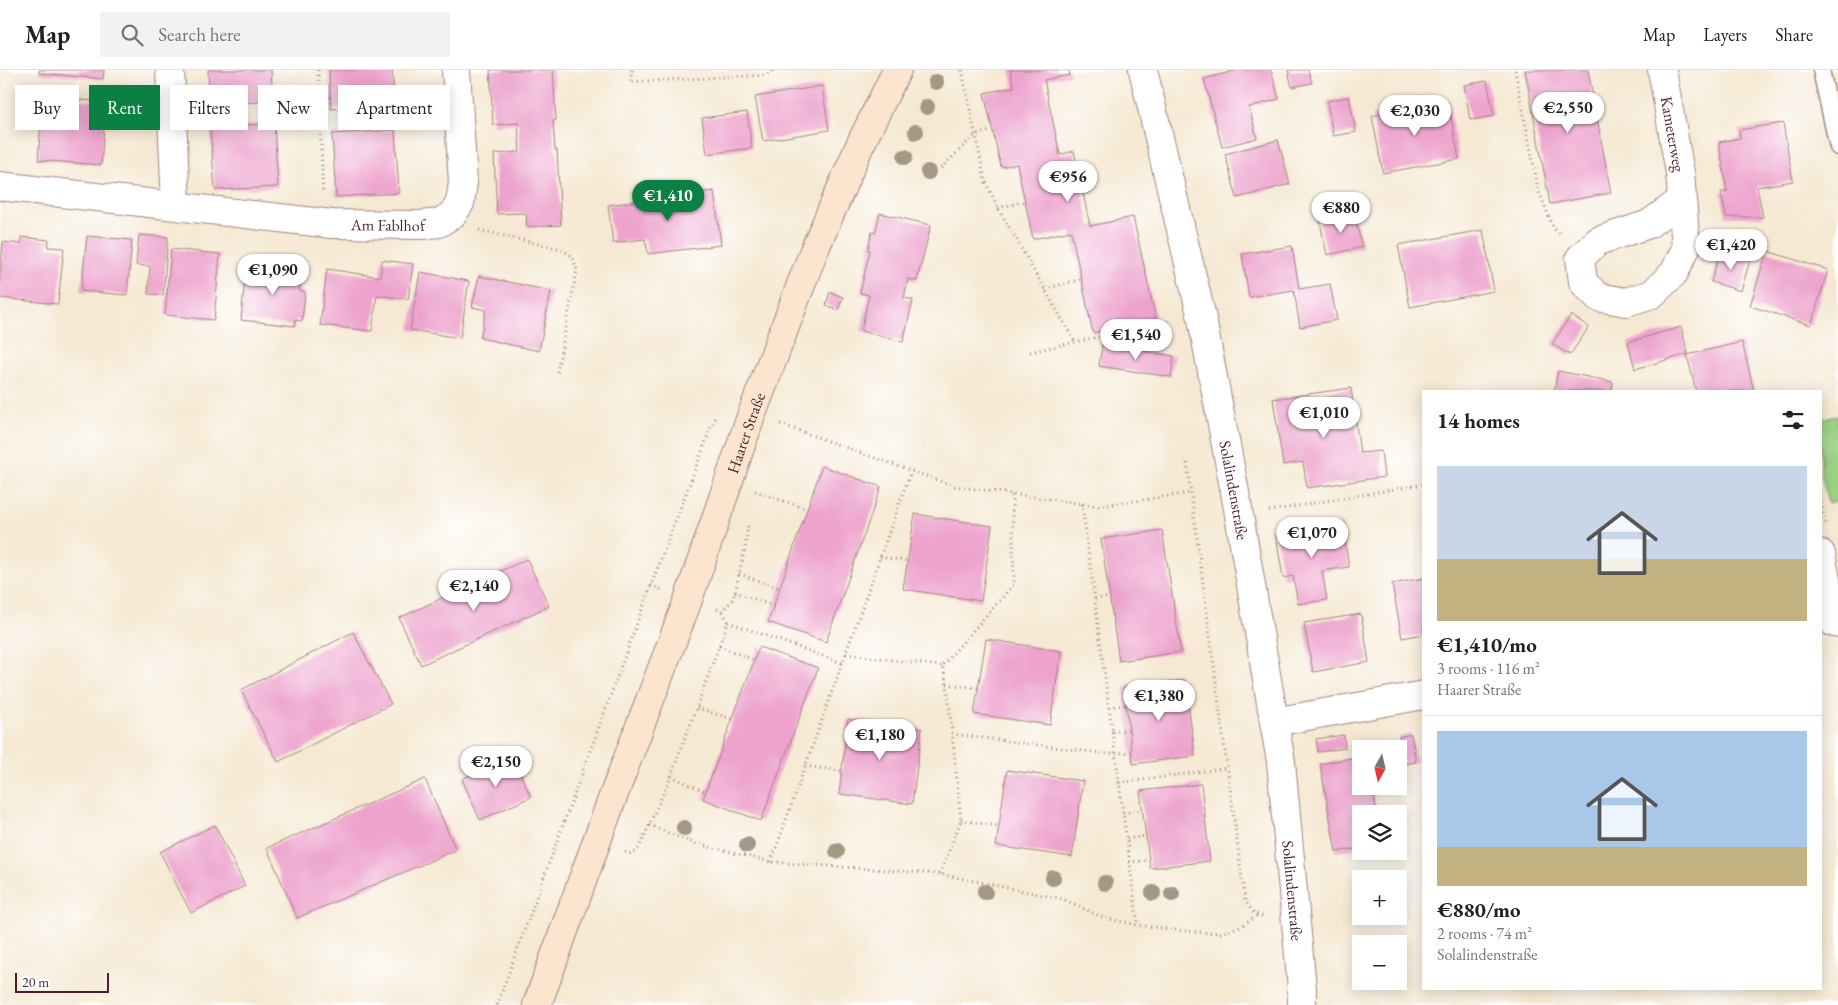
<!DOCTYPE html>
<html lang="en">
<head>
<meta charset="utf-8">
<style>
	body { margin:0; font-family:"EB Garamond",serif; background:#f2f2f2; color:#202124; height:100vh; display:flex; flex-direction:column; font-size:19px; white-space:nowrap }
	* { box-sizing:border-box; margin:0 }
	p { font-size:16px; color:#757577 }
	.icon { flex:none; width:28px; height:28px; fill:none; stroke:currentColor; stroke-width:2; stroke-linecap:round; stroke-linejoin:round }
	.map { position:relative; flex:1; overflow:hidden }
	.details { position:absolute; left:1422px; top:320px; width:400px; height:600px; display:flex; flex-direction:column; background:#fff; border-radius:0px; box-shadow:0 2px 12px #0003 }
	.details>* { flex:none }
	.banner { position:absolute; left:15px; top:15px; width:475px; height:45px; display:flex; gap:10px }
	.needle { width:32px; rotate:188deg }
	.buttons { position:absolute; left:1352px; top:670px; display:grid; gap:10px }
	.buttons a { display:grid; place-items:center; width:55px; height:55px; border-radius:0px; background:#fff; box-shadow:0 2px 12px #0003; font-size:25px }
	.scale { position:absolute; left:15px; bottom:12px; width:94px; box-sizing:border-box; padding-left:5px; border:2px solid #4a1f2b; border-top:0; font-size:14px; line-height:18px; white-space:nowrap; color:#4a1f2b; -webkit-text-stroke:4px #fff; paint-order:stroke }
	.price { position:absolute; translate:-50% -42px; padding:0 11px; border-radius:18px; background:#fff; color:#222; font-size:16px; line-height:32px; filter:drop-shadow(0 1px 2px #0008) }
	.price::after { content:''; position:absolute; left:50%; top:30px; width:15px; height:11px; margin-left:-8px; background:inherit; clip-path:polygon(0 0,100% 0,50% 100%) }
	.price.active { background:#0b8043; color:#fff }
	ul { padding:0; list-style:none }
	li { display:grid; align-content:center; gap:10px; height:265px; padding:0 15px }
	li+li { border-top:1px solid #e0e0e0 }
	li span { display:grid; place-items:center; height:155px; border-radius:0px; color:#555 }
	li>.icon { margin-inline-start:auto }
	span .icon { width:90px; height:90px; fill:#fffc; stroke-width:1 }
	li b { font-size:21px }
	h2 { display:flex; justify-content:space-between; align-items:center; height:60px; padding:0 15px; font-size:21px }
	.tag { padding:0 18px; border-radius:0px; background:#fff; box-shadow:0 2px 12px #0003; font-size:18px; line-height:45px }
	.tag.active { background:#0b8043; color:#fff }
	header { display:flex; align-items:center; gap:30px; box-sizing:border-box; height:70px; padding:0 25px; background:#fff; border-bottom:1px solid #e0e0e0 }
	header strong { font-size:24px }
	nav { display:flex; gap:28px; margin-inline-start:auto; font-size:18px }
	.search { width:350px; height:45px; background:#f2f2f2; display:flex; align-items:center; gap:12px; box-sizing:border-box; padding:0 18px; border-radius:0px; color:#757577; font-size:19px }
	.map>svg:first-child { display:block }
	.green { fill:#9bd284; stroke:#727858 }
	.building { fill:#eda3cd }
	.lines { fill:none; stroke-linecap:round; stroke-linejoin:round }
	.service-casing { stroke:#a0847f; stroke-width:19 }
	.minor-casing { stroke:#a0847f; stroke-width:30 }
	.secondary-casing { stroke:#a0847f; stroke-width:30 }
	.path { stroke:#a0847f; stroke-width:3; stroke-dasharray:1 4; stroke-linecap:butt }
	.service { stroke:#fff; stroke-width:16 }
	.minor { stroke:#fff; stroke-width:28 }
	.secondary { stroke:#fbe5cf; stroke-width:28 }
	.tree { fill:#a49885 }
	.labels { text-anchor:middle; stroke-width:4; stroke-linejoin:round; paint-order:stroke }
	.street-label { font-size:16px; fill:#4a1f2b; stroke:#fff }
</style>
</head>
<body>
<header>
<strong>Map</strong>
<div class="search"><svg class="icon" aria-label="search" viewBox="0 0 24 24"><circle cx="10" cy="10" r="6"/><path d="M15 15l6 6"/></svg>Search here</div>
<nav><a>Map</a><a>Layers</a><a>Share</a></nav>
</header>
<div class="map">
<svg width="1838" height="935" viewBox="0 0 1838 935">
	<rect width="100%" height="100%" fill="#fff"/>
	<filter id="ink" filterUnits="userSpaceOnUse"><feTurbulence type="fractalNoise" baseFrequency=".02" numOctaves="2"/><feDisplacementMap in="SourceGraphic" scale="10" xChannelSelector="R" yChannelSelector="G"/><feConvolveMatrix kernelMatrix="1 2 1 2 8 2 1 2 1" color-interpolation-filters="sRGB"/></filter>
	<filter id="wash" filterUnits="userSpaceOnUse"><feTurbulence type="fractalNoise" baseFrequency=".0096" numOctaves="4" result="noise"/><feDisplacementMap in="SourceGraphic" scale="20" xChannelSelector="R" yChannelSelector="G"/><feGaussianBlur stdDeviation="1.12" result="paint"/><feColorMatrix in="noise" values="0 0 0 0 0 0 0 0 0 0 0 0 0 0 0 0 0 1.4 0 .05"/><feComposite in="paint" operator="in"/></filter>
	<g filter="url(#wash)">
		<rect width="100%" height="100%" fill="#f5e9d3"/>
		<path class="green" d="M1838,346V431L1828,433L1821,402V349Z"/>
		<g id="blocks">
			<path class="building" d="M39,0H104L103,9L39,3Z
				M208,0H271L273,31L210,35Z
				M329,0H392L395,35L331,39Z
				M490,0H553L556,50L553,51L555,80H557L561,155L527,157L526,143L497,144L494,84L520,82L518,53L493,55Z
				M1010,0H1069L1070,5L1044,10L1060,85L1074,81L1090,156L1133,147L1156,249L1093,263L1071,161L1033,169L1017,94L1001,97L984,23L1014,17Z
				M1238,0H1271L1279,29L1249,37L1257,68L1222,77L1204,9Z
				M1288,0H1308L1312,13L1292,17Z
				M1525,0H1588L1611,123L1550,134Z
				M1487,11L1494,46L1470,50L1464,15Z
				M822,16L829,60L763,71L755,27Z
				M43,27L106,32L101,95L38,90Z
				M1349,27L1356,62L1333,66L1327,31Z
				M1448,32L1459,89L1383,103L1372,46Z
				M747,42L752,78L707,84L702,48Z
				M274,53L278,117L215,120L210,58Z
				M1783,53L1793,111L1757,117L1763,147H1726L1721,122H1727L1719,72L1740,68L1739,60Z
				M395,60L399,123L336,127L332,64Z
				M1278,70L1290,114L1237,128L1225,84Z
				M714,121L721,175L648,184L645,169L613,173L608,135Z
				M880,143L931,155L917,211L908,209L904,228L913,230L903,272L861,261L869,225L860,223L870,180H868L872,162L875,163Z
				M1354,143L1362,177L1327,185L1320,152Z
				M1483,160L1494,221L1410,237L1398,175Z
				M139,165L168,167L163,225L148,224L150,196L136,195Z
				M87,166L132,170L127,225L81,221Z
				M21,167L49,170L48,177L64,178L58,234L0,228V206L3,172L21,174Z
				M1292,176L1299,219L1330,214L1337,250L1300,257L1294,220L1249,227L1242,184Z
				M171,179L220,184L214,250L165,245Z
				M1767,181L1828,200L1811,255L1750,236Z
				M1720,182L1750,190L1741,221L1711,212Z
				M382,190L413,194L408,229L377,225L372,261L320,255L327,199L380,207Z
				M264,193L285,196L284,200L301,202L299,221L305,222L302,251L295,250V256L241,250L246,196L264,198Z
				M420,202L469,211L460,268L410,260Z
				M479,206L551,221L539,281L480,268L486,240L472,237Z
				M830,222L843,227L838,240L826,235Z
				M1571,245L1589,257L1570,285L1552,274Z
				M1681,257L1688,284L1635,299L1628,272Z
				M1742,272L1754,321H1696L1687,285Z
				M1102,275L1174,286L1171,307L1099,296Z
				M1558,301L1613,312L1612,321H1554Z
				M1351,318L1360,383L1381,381L1384,407L1307,418L1303,392L1283,395L1273,329Z
				M822,396L881,417L826,572L768,552Z
				M915,444L992,456L981,531L903,519Z
				M1342,454L1349,497L1322,501L1327,530L1298,534L1293,506L1283,508L1276,465Z
				M1162,460L1181,582L1119,591L1101,469Z
				M527,489L549,536L421,595L399,548Z
				M1424,508V564L1402,568L1392,514Z
				M1361,544L1369,592L1313,602L1304,553Z
				M353,562L391,634L278,692L241,620Z
				M986,569L1061,581L1050,655L974,644Z
				M759,577L818,598L761,751L703,729Z
				M1185,610L1195,686L1133,694L1124,617Z
				M848,649L922,659L912,734L839,724Z
				M1411,664L1416,692L1403,694L1399,667Z
				M1344,665L1345,678L1318,682L1316,669Z
				M512,686L531,727L480,750L462,709Z
				M1361,686V716H1372L1377,744H1361V778L1336,782L1320,694Z
				M1007,700L1083,711L1072,787L996,776Z
				M425,709L456,780L297,848L267,778Z
				M1201,714L1210,791L1150,798L1140,721Z
				M215,755L245,816L191,843L160,782Z"/>
		</g>
	</g>
	<g filter="url(#ink)">
		<use href="#blocks" fill-opacity="0" stroke="#a0847f" stroke-width="1"/>
		<g class="lines">
			<defs>
				<path id="service" d="M1821,0L1838,77"/>
				<g id="minor">
					<path d="M170,0L176,136"/>
					<path id="s1" d="M1143,0L1201,244L1237,433L1281,692L1302,918V935"/>
					<path id="s2" d="M1662,0L1680,103L1686,178L1674,203L1652,224L1626,232L1598,227L1583,212L1580,188L1598,171L1649,154L1683,129"/>
					<path id="s3" d="M0,116L332,154L421,155L439,153L453,144L460,133L463,113L456,0"/>
					<path d="M1821,484L1834,553"/>
					<path d="M1274,652L1424,625"/>
				</g>
				<g id="secondary">
					<path id="s4" d="M537,935L611,732L688,530L750,349L813,183L860,75L897,0"/>
				</g>
			</defs>
			<use href="#service" class="service-casing"/>
			<use href="#minor" class="minor-casing"/>
			<use href="#secondary" class="secondary-casing"/>
			<path class="path" d="M318,0L323,124
				M632,0L630,12L766,5L773,0
				M962,0L985,111L998,138L1075,272
				M1515,0L1539,122L1554,159L1562,165
				M941,98L975,65L992,60
				M998,138L1025,131
				M479,160L561,179L572,186L577,200L557,303
				M1045,219L1081,209
				M1030,282L1171,251
				M780,354L954,416L1099,436L1191,423
				M1187,393L1245,831L1254,843L1266,848
				M755,421L807,439
				M1821,433L1826,454
				M1082,434L1138,855
				M1269,441L1424,414
				M880,487L908,491
				M739,504L780,518
				M651,515L662,520
				M735,522L774,536
				M1095,529L1110,527
				M717,539L722,541L733,529L735,522L746,473L748,453
				M728,552L842,593
				M719,576L754,590
				M846,584L942,596
				M947,614L978,618
				M1109,637L1126,635
				M697,638L732,649
				M1112,661L1129,660
				M952,664L1108,684L1132,682
				M805,696L841,701
				M671,706L706,722
				M1119,713L1227,698
				M1123,743L1143,740
				M961,750L998,756
				M649,755L690,772L771,792L940,804L1063,829L1104,848L1138,855L1193,862L1222,863L1243,855L1258,845
				M1127,769L1145,766
				M625,782L629,784L635,782L639,778L671,706L728,552L722,541
				M771,792L911,401
				M1129,792L1149,790
				M940,804L961,750L947,614L942,596L1014,514L1012,424
				M497,935L651,515L715,347"/>
			<use href="#service" class="service"/>
			<use href="#minor" class="minor"/>
			<use href="#secondary" class="secondary"/>
		</g>
		<g class="tree">
			<circle cx="936" cy="12" r="8"/>
			<circle cx="927" cy="37" r="8"/>
			<circle cx="916" cy="62" r="8"/>
			<circle cx="905" cy="87" r="8"/>
			<circle cx="928" cy="102" r="8"/>
			<circle cx="684" cy="758" r="8"/>
			<circle cx="747" cy="775" r="8"/>
			<circle cx="837" cy="781" r="8"/>
			<circle cx="1053" cy="808" r="8"/>
			<circle cx="1105" cy="813" r="8"/>
			<circle cx="985" cy="822" r="8"/>
			<circle cx="1153" cy="823" r="8"/>
			<circle cx="1172" cy="824" r="8"/>
		</g>
	</g>
	<g class="labels">
		<g class="street-label">
			<text dy="6" stroke="none"><textPath href="#s2" startOffset="65">Kameterweg</textPath></text>
			<text dy="6" stroke="none"><textPath href="#s3" startOffset="390">Am Fablhof</textPath></text>
			<text dy="6" stroke="none"><textPath href="#s4" startOffset="609">Haarer Straße</textPath></text>
			<text dy="6" stroke="none"><textPath href="#s1" startOffset="430">Solalindenstraße</textPath></text>
			<text dy="6" stroke="none"><textPath href="#s1" startOffset="835">Solalindenstraße</textPath></text>
		</g>
	</g>
</svg>
<div class="buttons">
<a><svg class="needle" viewBox="-14 -14 28 28"><path d="M0-13l5 13h-10z" fill="#e53935"/><path d="M0 13l5-13h-10z" fill="#757577"/></svg></a>
<a><svg class="icon" aria-label="layers" viewBox="0 0 24 24"><path d="M12 4l9 5-9 5-9-5zM3 14l9 5 9-5"/></svg></a>
<a>+</a>
<a>−</a>
</div>
<div class="scale">20 m</div>
<b class="price" style="left:1568px;top:64px">€2,550</b>
<b class="price" style="left:1415px;top:67px">€2,030</b>
<b class="price" style="left:1068px;top:133px">€956</b>
<b class="price active" style="left:668px;top:152px">€1,410</b>
<b class="price" style="left:1341px;top:164px">€880</b>
<b class="price" style="left:1731px;top:201px">€1,420</b>
<b class="price" style="left:273px;top:226px">€1,090</b>
<b class="price" style="left:1136px;top:291px">€1,540</b>
<b class="price" style="left:1324px;top:369px">€1,010</b>
<b class="price" style="left:1312px;top:489px">€1,070</b>
<b class="price" style="left:474px;top:542px">€2,140</b>
<b class="price" style="left:1159px;top:652px">€1,380</b>
<b class="price" style="left:880px;top:691px">€1,180</b>
<b class="price" style="left:496px;top:718px">€2,150</b>
<div class="banner">
<a class="tag">Buy</a>
<a class="tag active">Rent</a>
<a class="tag">Filters</a>
<a class="tag">New</a>
<a class="tag">Apartment</a>
</div>
<section class="details">
<h2>14 homes<svg class="icon" aria-label="filters" viewBox="0 0 24 24"><path d="M4 7h16M4 17h16"/><circle cx="9" cy="7" r="2"/><circle cx="15" cy="17" r="2"/></svg></h2>
<ul>
<li><span style="background:linear-gradient(#c9d6e8 60%,#c2b280 0)"><svg class="icon" aria-label="home" viewBox="0 0 24 24"><path d="M3 11l9-7 9 7M6 9v11h12V9"/></svg></span><div><b>€1,410/mo</b><p>3 rooms · 116 m²</p><p>Haarer Straße</p></div></li>
<li><span style="background:linear-gradient(#a9c7e8 75%,#c2b280 0)"><svg class="icon" aria-label="home" viewBox="0 0 24 24"><path d="M3 11l9-7 9 7M6 9v11h12V9"/></svg></span><div><b>€880/mo</b><p>2 rooms · 74 m²</p><p>Solalindenstraße</p></div></li>
</ul>
</section>
</div>
</body>
</html>
